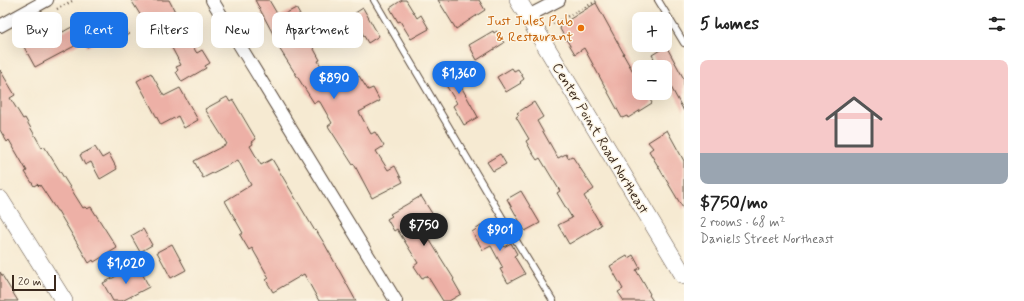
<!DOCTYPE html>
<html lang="en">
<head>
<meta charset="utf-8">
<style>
	body { margin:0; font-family:Mynerve,sans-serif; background:#f6f6f6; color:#222; height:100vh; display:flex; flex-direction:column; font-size:15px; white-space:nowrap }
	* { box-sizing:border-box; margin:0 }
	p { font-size:13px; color:#767676 }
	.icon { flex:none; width:22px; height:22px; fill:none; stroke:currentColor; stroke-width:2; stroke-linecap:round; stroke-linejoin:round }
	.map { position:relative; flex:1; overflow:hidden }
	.side { display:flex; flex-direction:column; background:#fff; width:340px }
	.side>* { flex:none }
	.hud { position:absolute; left:12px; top:12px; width:380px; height:36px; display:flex; gap:8px }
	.tools { position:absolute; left:632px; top:12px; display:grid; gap:8px }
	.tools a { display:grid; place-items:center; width:40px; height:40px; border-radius:8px; background:#fff; box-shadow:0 4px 16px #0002; font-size:20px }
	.scale { position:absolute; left:12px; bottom:10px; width:44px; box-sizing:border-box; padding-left:4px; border:2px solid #3b2a1e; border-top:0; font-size:11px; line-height:14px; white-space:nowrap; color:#3b2a1e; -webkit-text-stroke:3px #fcf5e5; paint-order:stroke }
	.price { position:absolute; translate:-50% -34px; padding:0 9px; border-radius:14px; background:#1a73e8; color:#fff; font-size:13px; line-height:26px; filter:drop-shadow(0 1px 2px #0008) }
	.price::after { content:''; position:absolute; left:50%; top:24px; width:12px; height:9px; margin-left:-6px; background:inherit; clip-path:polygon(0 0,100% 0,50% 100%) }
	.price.on { background:#222; color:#fff }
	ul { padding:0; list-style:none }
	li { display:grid; align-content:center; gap:8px; height:212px; padding:0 16px }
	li+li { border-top:1px solid #e0e0e0 }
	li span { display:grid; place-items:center; height:124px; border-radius:8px; color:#555 }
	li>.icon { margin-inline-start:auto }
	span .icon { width:72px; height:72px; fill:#fffc; stroke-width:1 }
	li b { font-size:17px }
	h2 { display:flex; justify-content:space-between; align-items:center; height:48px; padding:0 16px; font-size:17px }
	.tag { padding:0 14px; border-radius:8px; background:#fff; box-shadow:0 4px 16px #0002; font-size:14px; line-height:36px }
	.tag.on { background:#1a73e8; color:#fff }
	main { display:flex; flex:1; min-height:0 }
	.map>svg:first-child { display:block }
	.building { fill:#edb0a6 }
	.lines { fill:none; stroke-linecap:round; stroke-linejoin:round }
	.service-casing { stroke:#574739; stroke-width:8 }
	.minor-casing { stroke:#574739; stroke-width:14 }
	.secondary-casing { stroke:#574739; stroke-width:18 }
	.path { stroke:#574739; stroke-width:2.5; stroke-dasharray:1 3; stroke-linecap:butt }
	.service { stroke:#fff; stroke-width:6 }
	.minor { stroke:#fff; stroke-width:12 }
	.secondary { stroke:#fff; stroke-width:17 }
	.food-dot { fill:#e8710a; stroke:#fcf5e5; stroke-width:1.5 }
	.labels { text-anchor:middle; stroke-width:3; stroke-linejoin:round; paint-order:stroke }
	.food-label { font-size:14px; fill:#c56008; stroke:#fcf5e5; text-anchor:end }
	.street-label { font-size:14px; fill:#3b2a1e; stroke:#fcf5e5 }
</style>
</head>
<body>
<main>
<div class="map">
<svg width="684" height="301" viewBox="0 0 684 301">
	<rect width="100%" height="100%" fill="#fcf5e5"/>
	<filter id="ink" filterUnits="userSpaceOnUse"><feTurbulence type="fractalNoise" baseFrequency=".025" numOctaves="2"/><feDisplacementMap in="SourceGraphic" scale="8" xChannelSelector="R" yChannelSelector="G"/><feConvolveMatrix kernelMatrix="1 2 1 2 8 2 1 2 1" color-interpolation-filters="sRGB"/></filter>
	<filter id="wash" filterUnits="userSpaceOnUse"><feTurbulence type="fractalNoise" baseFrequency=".012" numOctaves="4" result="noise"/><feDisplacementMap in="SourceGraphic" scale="16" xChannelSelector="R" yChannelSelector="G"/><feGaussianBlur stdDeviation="0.9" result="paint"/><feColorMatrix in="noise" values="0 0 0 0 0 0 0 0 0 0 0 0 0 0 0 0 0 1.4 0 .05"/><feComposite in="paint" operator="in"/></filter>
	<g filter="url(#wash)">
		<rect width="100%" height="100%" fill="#f6ead2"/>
		<g id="blocks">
			<path class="building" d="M131,0H169L196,52L197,53L202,50L210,63L205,66L206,68L182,82L176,72L178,70L176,67L181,65L156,18L146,24Z
				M255,0H269L279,17L296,8L308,29L304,31L320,60L318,61L335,90L359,76L368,90L373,88L380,101L359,112L371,134L375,132L384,146L376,151L388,170L395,166L403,182L372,198L354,164L353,165L328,126L332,123L320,102L318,101L314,103L279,48L280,47Z
				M402,0H406L417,18L421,15L429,29L411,39L400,21L398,22L390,8Z
				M438,0H479L485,10L456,29Z
				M596,3L624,54H623L639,82V93H646L652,103L628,118L627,116L622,118L584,48L575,54L560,29L562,24Z
				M363,8L379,36L368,43L352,15Z
				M96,15L101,25L118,15L129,34L113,43L109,36L87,47L84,41L35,67L24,47L61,29L63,32L68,29Z
				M493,31L494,33L497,31L504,43L477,60L469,45Z
				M665,44L684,79V111L665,76V67H659L652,55L665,47Z
				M454,65L462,79L458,81L478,117L464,125L453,106L457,103L439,74Z
				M512,68L514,71L518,69L524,79L520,82L521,83L506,92L497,77Z
				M0,70L15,95L10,98L23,119L25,118L42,148L44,146L83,208L85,207L87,209L91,207L117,248L94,262L93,260L89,263L58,211H57L40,185L39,186L37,184L34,186L25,172L27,171L9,140L7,142L0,130Z
				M151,73L164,96L180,88L198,120L184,128L178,116L161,125L137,81Z
				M227,97L230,102L233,100L256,139L252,142L253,144L250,146L261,165L272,159L315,231L316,230L324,243L356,301H319L304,274L273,292L266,280L269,278L252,248L249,250L240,235L243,233L225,201L251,185L238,160L203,178L194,161L227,144L205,109Z
				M534,102L543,117L537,121L558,158L566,154L568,158L572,156L594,189L584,196L601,225L569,244L558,225L572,218L557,193L560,191L540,158L537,160L533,154L526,141L529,139L516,117L519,115L517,113Z
				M667,130L684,161V210L649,151L653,148L648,142Z
				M95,147L102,158L109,154L117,169L100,179L91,162L85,165L80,155Z
				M500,154L506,164L493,171L487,162Z
				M521,191L540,223L525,231L507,199Z
				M421,196L433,215L419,223L454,279L453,280L461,294L449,301H443L428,277L426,276L422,278L414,266L418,263L397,229L394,231L387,219L392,216L390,214Z
				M488,221L504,247L511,243L517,254L514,256L525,274L508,283L500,269L503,268L491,246L483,250L472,232Z
				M143,229L152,245L140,252L131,236Z
				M172,244L186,270L171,278L157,252Z
				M633,255L640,268L636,270L650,294L649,295L653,301H624L618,292L623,289L610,266L627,256L628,258Z
				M138,265L149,287L122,301H113L103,283Z
				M0,272L18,301H0Z"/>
		</g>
	</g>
	<g filter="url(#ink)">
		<use href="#blocks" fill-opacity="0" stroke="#574739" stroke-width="1"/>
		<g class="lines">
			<defs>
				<path id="service" d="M374,0L509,229L553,301
					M658,0L684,43"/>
				<path id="minor" d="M212,0L396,301
					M528,16L559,0
					M0,26L47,0"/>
				<path id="secondary" d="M518,0L684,276
					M0,199L64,301"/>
			</defs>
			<use href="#service" class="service-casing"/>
			<use href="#minor" class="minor-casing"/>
			<use href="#secondary" class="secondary-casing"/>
			<path class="path" d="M57,9L74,0
				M553,24L599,0"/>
			<use href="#service" class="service"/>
			<use href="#minor" class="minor"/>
			<use href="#secondary" class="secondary"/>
		</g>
	</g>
	<circle class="food-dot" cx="581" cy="28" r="4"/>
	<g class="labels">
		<g class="food-label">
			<text x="573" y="25">Just Jules Pub<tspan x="573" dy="16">&amp; Restaurant</tspan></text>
		</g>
		<g class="street-label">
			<text transform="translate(601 138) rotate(59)" y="5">Center Point Road Northeast</text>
		</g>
	</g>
</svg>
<div class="tools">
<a>+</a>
<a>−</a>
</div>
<div class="scale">20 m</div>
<b class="price" style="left:459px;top:95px">$1,360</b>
<b class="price" style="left:334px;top:100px">$890</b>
<b class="price on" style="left:424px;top:247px">$750</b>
<b class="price" style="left:500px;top:252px">$901</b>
<b class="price" style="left:126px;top:285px">$1,020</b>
<div class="hud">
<a class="tag">Buy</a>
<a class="tag on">Rent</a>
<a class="tag">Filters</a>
<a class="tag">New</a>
<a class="tag">Apartment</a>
</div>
</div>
<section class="side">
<h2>5 homes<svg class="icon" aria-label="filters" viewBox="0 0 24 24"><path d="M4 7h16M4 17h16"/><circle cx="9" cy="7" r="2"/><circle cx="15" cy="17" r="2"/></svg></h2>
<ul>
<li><span style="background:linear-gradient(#f6c9c9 75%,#9aa5b1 0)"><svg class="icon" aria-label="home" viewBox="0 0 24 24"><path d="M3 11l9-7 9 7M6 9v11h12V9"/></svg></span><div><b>$750/mo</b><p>2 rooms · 68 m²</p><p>Daniels Street Northeast</p></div></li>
</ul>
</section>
</main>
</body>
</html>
